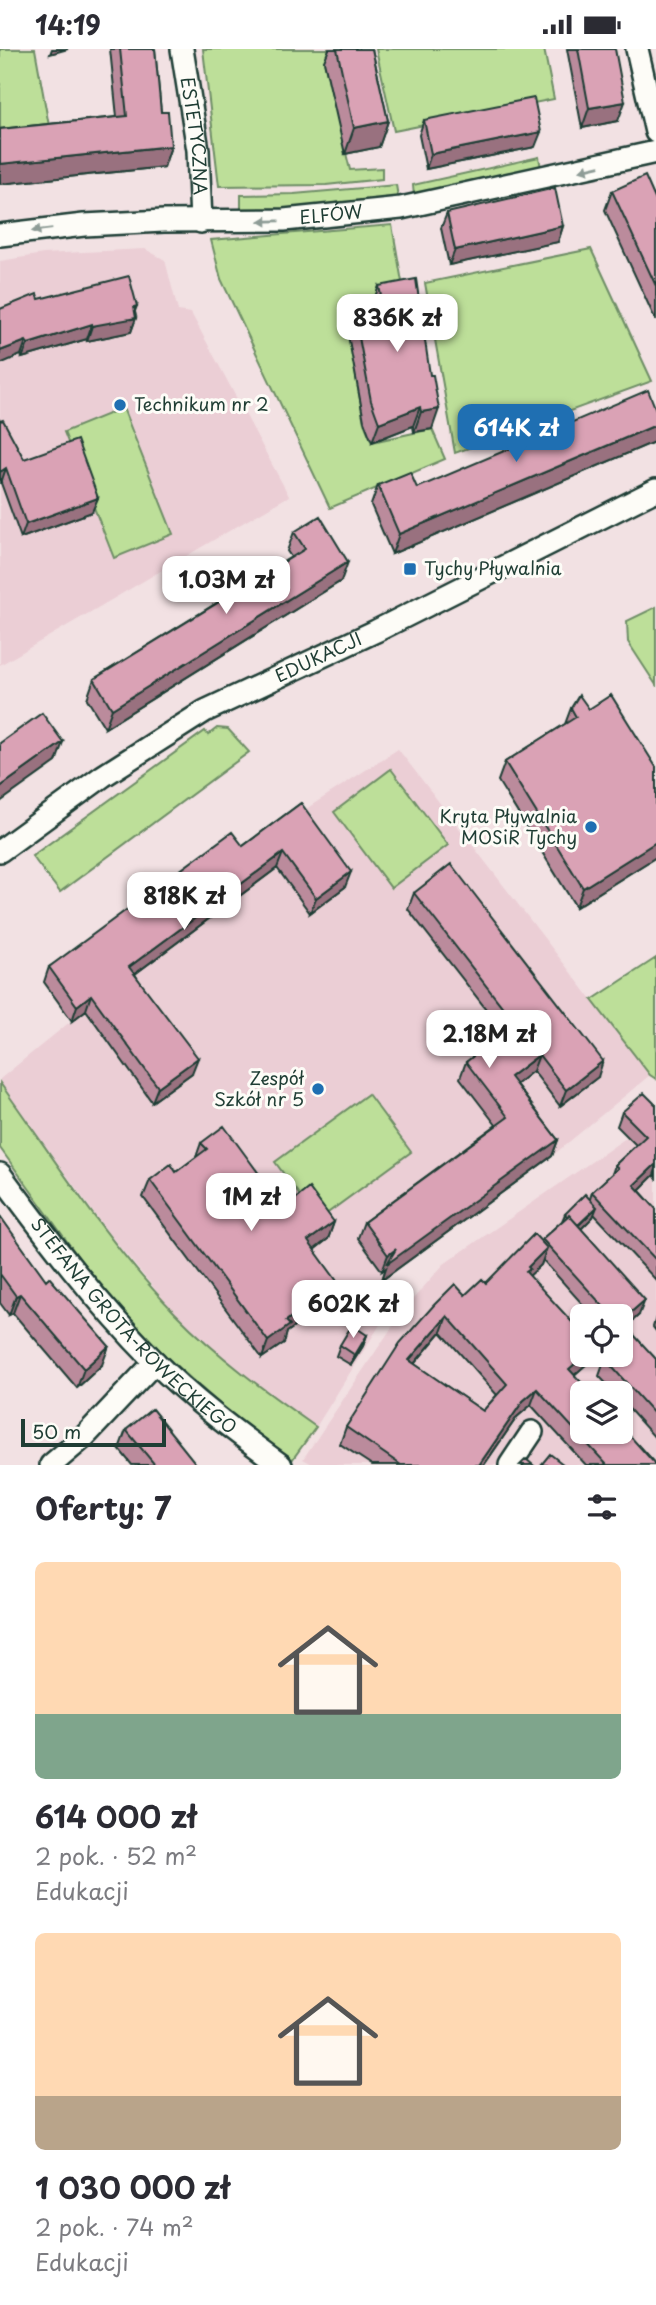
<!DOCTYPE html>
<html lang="pl">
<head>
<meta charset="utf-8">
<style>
	body { margin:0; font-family:"Playpen Sans",sans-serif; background:#f2f2f3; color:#2b2b33; height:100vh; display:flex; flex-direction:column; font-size:26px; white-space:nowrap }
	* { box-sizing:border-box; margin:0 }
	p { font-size:23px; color:#7c7c81 }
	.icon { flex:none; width:38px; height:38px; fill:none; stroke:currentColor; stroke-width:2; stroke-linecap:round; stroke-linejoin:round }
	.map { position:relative; height:1416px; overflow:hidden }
	.drawer { display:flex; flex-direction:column; background:#fff; flex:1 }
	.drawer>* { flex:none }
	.controls { position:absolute; left:570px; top:1255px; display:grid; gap:14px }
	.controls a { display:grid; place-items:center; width:63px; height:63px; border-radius:10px; background:#fff; box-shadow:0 2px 5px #0004; font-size:35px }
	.scale { position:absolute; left:21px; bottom:18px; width:145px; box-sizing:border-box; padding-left:7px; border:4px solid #1f3d34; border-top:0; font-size:19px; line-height:24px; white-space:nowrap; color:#1f3d34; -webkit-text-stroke:5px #fdfcf7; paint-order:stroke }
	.price { position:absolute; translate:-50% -60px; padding:0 16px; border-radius:14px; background:#fff; color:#222; font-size:23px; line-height:46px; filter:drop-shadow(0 2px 4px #0008) }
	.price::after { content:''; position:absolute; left:50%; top:42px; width:21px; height:16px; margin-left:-10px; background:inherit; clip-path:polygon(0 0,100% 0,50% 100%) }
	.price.current { background:#1f6fb2; color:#fff }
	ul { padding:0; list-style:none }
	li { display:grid; align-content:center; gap:14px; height:371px; padding:0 35px }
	li span { display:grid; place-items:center; height:217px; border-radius:10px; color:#555 }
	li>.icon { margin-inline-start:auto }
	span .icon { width:126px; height:126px; fill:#fffc; stroke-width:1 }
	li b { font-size:30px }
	h2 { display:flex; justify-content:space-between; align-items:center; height:84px; padding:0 35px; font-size:30px }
	.status { display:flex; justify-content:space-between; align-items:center; height:49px; padding:0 35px; background:#fff; direction:ltr }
	.status svg { height:19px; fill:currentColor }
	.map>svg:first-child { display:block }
	.built { fill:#ebced5; fill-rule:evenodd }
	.green { fill:#bddf99; stroke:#6e8e66; stroke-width:2 }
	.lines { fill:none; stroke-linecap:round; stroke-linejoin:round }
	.minor-casing { stroke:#1f3d34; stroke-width:26 }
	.minor { stroke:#fdfcf7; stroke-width:21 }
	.wall { fill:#bb8b9c; stroke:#1f3d34; stroke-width:2; fill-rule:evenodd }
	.shaded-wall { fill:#99717f; stroke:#1f3d34; stroke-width:2 }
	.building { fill:#daa2b5; stroke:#1f3d34; stroke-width:2; fill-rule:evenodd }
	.oneway { fill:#8e9c96 }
	.poi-dot { fill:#1f6fb2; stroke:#fdfcf7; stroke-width:2.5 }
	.labels { text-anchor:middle; stroke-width:6; stroke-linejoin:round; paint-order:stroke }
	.street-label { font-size:18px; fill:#1f3d34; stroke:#fdfcf7 }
	.poi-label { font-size:18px; fill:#1f3d34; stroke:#fdfcf7; text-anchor:start }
</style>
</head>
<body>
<div class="status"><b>14:19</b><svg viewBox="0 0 49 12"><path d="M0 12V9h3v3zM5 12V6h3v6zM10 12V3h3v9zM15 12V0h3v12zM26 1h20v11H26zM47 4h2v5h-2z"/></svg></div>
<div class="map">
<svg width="656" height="1416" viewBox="0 0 656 1416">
	<rect width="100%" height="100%" fill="#f2e1e3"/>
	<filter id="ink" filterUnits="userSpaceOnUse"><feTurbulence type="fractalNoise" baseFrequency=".0143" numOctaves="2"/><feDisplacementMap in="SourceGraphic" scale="14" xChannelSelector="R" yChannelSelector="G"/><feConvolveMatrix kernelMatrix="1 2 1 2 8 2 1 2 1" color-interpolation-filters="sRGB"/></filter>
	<g filter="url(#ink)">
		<path class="built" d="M145,200L165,211L178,262L191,264L289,447L0,616V212L43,205Z
			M398,700L650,1026L552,1107L370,1238L388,1263L316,1378L239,1324L174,1263L109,1185L0,1034V1030L71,972L44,933L237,812L309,758Z
			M656,1068V1416H314L303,1410L405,1259L444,1215ZM583,1267H621V1306H583ZM583,1344H621V1382H583Z"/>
		<path class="green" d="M0,0H35L51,88L0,96Z
			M203,0H357L324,12L350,121L382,119V130L326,136L219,137Z
			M376,0H544L554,50L394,82Z
			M539,108L541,119L414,147L413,136Z
			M396,136L399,154L284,166L241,162V146L294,145Z
			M392,176L405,250L345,264L364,374L372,393L432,380L445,410L330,459L221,230L211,191Z
			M591,200L652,332L455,404L425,234Z
			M123,359L173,485L114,509L64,383Z
			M656,558V636L628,593L627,572Z
			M217,679L228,680L249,703L60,843L32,807L205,682L208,686Z
			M391,720L448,796L391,839L334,763Z
			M656,909V1030L650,1026L592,951Z
			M0,1034C56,1112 108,1195 175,1264C218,1308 265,1342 316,1378L292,1411L224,1359L162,1304L108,1246L79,1209L0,1099Z
			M368,1045L411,1103L318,1171L275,1113Z"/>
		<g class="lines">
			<defs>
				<g id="minor">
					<path id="s1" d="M182,0L198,101L201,173"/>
					<path d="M637,0L656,83"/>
					<path id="s2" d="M0,186L84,176L164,172L284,171L401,159L656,103"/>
					<path id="s3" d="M0,802L103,727L205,662L376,582L656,441"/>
					<path id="s4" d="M0,1125C48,1190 96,1253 153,1311C191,1350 237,1384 281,1416"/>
					<path d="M51,1416L84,1388L155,1313"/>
					<path d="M510,1416L532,1383"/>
				</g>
			</defs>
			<use href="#minor" class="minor-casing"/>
			<use href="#minor" class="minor"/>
		</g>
		<path class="wall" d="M110,0H155L161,63L171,97L164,118L0,135V80L117,68Z
			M329,0H372L388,72L379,98L345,105L324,12Z
			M567,0H615L618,72L582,79Z
			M424,71L535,98L426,120L419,86Z
			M612,142L656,152V272L605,161Z
			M447,164L563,177L558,193L449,216L441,179Z
			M379,237L432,380L414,383L413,377L372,393L364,372L348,286L355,267L374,264L372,256Z
			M39,250L135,263L136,269L131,283L87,292V290L22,309L21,306Z
			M656,361V389L654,393L392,505L371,456L378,436L417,439Z
			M0,372L24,410L92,463L21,489L1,434Z
			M294,483L341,532L105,679L87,650L94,630L291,508L287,502Z
			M571,659L589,660L656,718V808L576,858L498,732L505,713L565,675Z
			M301,754L345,838L310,864L277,819L135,925L192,1024L152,1053L86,961L72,972L44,933L49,918L243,797Z
			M414,844L598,1028L560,1057L533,1022L516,1035L558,1091L552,1107L382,1231L386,1219L382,1222L358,1189L364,1173L496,1076L460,1029L466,1013L489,1000L507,987L408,860Z
			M656,1056V1129L654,1126L639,1141L656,1160V1231L594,1165L593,1168L581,1180L639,1266L621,1282V1267H593L543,1211L541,1216L529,1227L583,1306H591L588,1314L574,1326L656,1416H586L531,1356L517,1368L484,1416H372L340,1395L346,1378L465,1246L486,1234L541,1193L542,1190L562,1172L565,1165L590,1150L592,1143L612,1125L615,1116L636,1096L617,1077L622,1063ZM441,1283L497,1346L483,1362L414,1315Z
			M201,1094L284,1159L334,1173L328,1190L314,1201L336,1256L314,1272L310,1267L287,1283L284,1294L262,1309L143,1148L150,1131L176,1123L196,1108Z
			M0,1167L102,1316L77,1339L13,1264L9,1266L0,1254Z
			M656,1268V1282L653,1278Z
			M367,1286L363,1297L351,1316L336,1307L340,1296Z
			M605,1310H656V1390L621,1351V1344H615L599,1327Z
			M126,1381L197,1416H132L119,1400Z"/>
		<path class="shaded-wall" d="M52,0H68L50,5Z
			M625,53L618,72L582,79L589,59Z
			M388,72L379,98L345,105L354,79Z
			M541,83L535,98L426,120L431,105Z
			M171,97L164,118L0,135V115Z
			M563,177L558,193L449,216L455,201Z
			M137,257L132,270L136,269L131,283L87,292L92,277Z
			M92,275L87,290L22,309L28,295Z
			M26,292L21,306L0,315V302Z
			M420,358L413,377L372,393L379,374Z
			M439,360L432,380L414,383L421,363Z
			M656,376V389L654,393L392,505L399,485Z
			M6,419L1,434H0V423Z
			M98,449L92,463L21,489L26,475Z
			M348,513L341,532L105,679L112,660Z
			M63,693L56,713L0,753V738Z
			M656,793V808L576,858L583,839Z
			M283,804L277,819L124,933L129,918Z
			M351,823L345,838L310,864L316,849Z
			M91,946L86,961L72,972L77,957Z
			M539,1006L533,1022L505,1044L510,1028Z
			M198,1009L192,1024L152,1053L158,1038Z
			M603,1012L598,1028L560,1057L566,1041Z
			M558,1091L552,1107L382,1231L386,1219L382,1222L388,1206Z
			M656,1115V1120L654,1126L629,1151L634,1136Z
			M597,1158L593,1168L573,1188L577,1178Z
			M334,1173L328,1190L302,1210L308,1192Z
			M547,1199L541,1216L526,1230L528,1218Z
			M342,1239L336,1256L314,1272L320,1255Z
			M20,1245L13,1264L9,1266L16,1247Z
			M316,1249L310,1267L287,1283L284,1294L262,1309L268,1292L286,1272Z
			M645,1251L639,1266L621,1282V1272Z
			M447,1267L441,1283L403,1328L409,1311Z
			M367,1286L363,1297L351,1316L355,1306Z
			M109,1297L102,1316L77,1339L84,1320Z
			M585,1306H591L588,1314L563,1336L569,1320Z
			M537,1340L531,1356L517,1368L484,1416H479L523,1352Z"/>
		<path class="building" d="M120,0H155L161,63H168L171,97L0,115V80L127,67Z
			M337,0H372L388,72L354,79Z
			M578,0H615L625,53L589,59Z
			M534,49L541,83L431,105L424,71Z
			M645,127L656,152V237L612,142Z
			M555,139L563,177L455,201L447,164Z
			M129,227L137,257L134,258L136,269L92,277V275L28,295L26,292L0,302V260L37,245L39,250Z
			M416,230L430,326H433L439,360L421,363L420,358L379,374L371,352L355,267L384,262L379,237Z
			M648,341L656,361V376L399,485L378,436L410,423L417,439Z
			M3,371L24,410L77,391L98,449L26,475L6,419L0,423V372Z
			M320,467L348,513L112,660L94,630L305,500L294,483Z
			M579,646L589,660L611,646L656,718V793L583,839L505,713L576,668L571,659Z
			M42,664L63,693L0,738V694Z
			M301,754L351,823L316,849L283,804L129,918L198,1009L158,1038L91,946L77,957L49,918L232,783L243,797Z
			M451,815L603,1012L566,1041L539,1006L510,1028L558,1091L387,1215L396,1200L388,1206L364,1173L508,1068L466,1013L486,997L489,1000L518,978L414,844Z
			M644,1044L656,1056V1115L634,1136L656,1160V1211L592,1143L618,1119L615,1116L646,1087L622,1063Z
			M224,1077L284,1159L309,1139L334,1173L308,1192L342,1239L320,1255L316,1249L286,1272L290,1276L268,1292L150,1131L171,1115L176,1123L207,1100L201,1094Z
			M585,1145L597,1158L578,1176L569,1166L567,1167L565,1165Z
			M569,1166L645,1251L621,1272V1267H612L542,1190Z
			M0,1167L46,1231L49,1228L109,1297L84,1320L20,1245L16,1247L0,1225Z
			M534,1185L547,1199L528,1218L530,1220L526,1223L583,1285V1306H585L569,1320L591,1344H583V1382H621V1377L656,1416H607L537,1340L523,1352L479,1416H401L346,1378L400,1294L434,1256L455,1235L465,1246L482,1230L486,1234ZM447,1267L507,1335L483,1362L409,1311Z
			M352,1276L367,1286L355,1306L340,1296Z
			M633,1285L656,1310V1367L605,1310L610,1306H621V1296Z
			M152,1360L197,1416H155L126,1381Z
			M550,1405L564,1416H541Z
			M526,1410L533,1416H520Z"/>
		<defs><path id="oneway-solid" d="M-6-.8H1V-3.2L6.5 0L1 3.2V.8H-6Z" transform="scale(1.75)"/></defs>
		<g class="oneway">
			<use href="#oneway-solid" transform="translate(590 119) rotate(167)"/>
			<use href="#oneway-solid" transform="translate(269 172) rotate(179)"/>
			<use href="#oneway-solid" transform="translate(42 181) rotate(173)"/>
		</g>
	</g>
	<g class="poi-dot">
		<circle cx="120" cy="356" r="7"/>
		<rect x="403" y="513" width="14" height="14" rx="3.5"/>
		<circle cx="591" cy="778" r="7"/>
		<circle cx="318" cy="1040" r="7"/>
	</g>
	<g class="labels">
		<g class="street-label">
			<text dy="6" stroke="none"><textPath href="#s1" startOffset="88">ESTETYCZNA</textPath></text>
			<text dy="6" stroke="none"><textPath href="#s2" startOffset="332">ELFÓW</textPath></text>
			<text dy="6" stroke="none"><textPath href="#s3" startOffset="374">EDUKACJI</textPath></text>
			<text dy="6" stroke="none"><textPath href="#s4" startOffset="203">STEFANA GROTA-ROWECKIEGO</textPath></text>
		</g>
		<g class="poi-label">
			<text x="134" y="362">Technikum nr 2</text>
			<text x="424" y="526">Tychy Pływalnia</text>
			<text x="577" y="774" text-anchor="end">Kryta Pływalnia<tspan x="577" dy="21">MOSiR Tychy</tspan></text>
			<text x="304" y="1036" text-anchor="end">Zespół<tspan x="304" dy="21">Szkół nr 5</tspan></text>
		</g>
	</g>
</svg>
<div class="controls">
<a><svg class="icon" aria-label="locate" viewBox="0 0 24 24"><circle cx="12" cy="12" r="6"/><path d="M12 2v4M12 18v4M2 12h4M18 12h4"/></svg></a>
<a><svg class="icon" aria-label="layers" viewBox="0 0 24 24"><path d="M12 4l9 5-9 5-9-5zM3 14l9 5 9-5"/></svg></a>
</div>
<div class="scale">50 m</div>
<b class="price" style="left:397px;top:305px">836K zł</b>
<b class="price current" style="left:516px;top:415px">614K zł</b>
<b class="price" style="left:226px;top:567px">1.03M zł</b>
<b class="price" style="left:184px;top:883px">818K zł</b>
<b class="price" style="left:489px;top:1021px">2.18M zł</b>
<b class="price" style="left:251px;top:1184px">1M zł</b>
<b class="price" style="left:353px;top:1291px">602K zł</b>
</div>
<section class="drawer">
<h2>Oferty: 7<svg class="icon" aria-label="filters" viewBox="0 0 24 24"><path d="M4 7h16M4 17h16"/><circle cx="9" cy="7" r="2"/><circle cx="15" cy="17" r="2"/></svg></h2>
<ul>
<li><span style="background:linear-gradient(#ffd9b3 70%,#7fa58c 0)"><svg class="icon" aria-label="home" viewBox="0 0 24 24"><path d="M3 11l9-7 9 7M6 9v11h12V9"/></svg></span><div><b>614 000 zł</b><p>2 pok. · 52 m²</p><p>Edukacji</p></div></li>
<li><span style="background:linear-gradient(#ffd9b3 75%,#b9a48a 0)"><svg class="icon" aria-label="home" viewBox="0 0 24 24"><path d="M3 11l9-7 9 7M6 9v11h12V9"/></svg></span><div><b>1 030 000 zł</b><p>2 pok. · 74 m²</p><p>Edukacji</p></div></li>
</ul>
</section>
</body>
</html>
